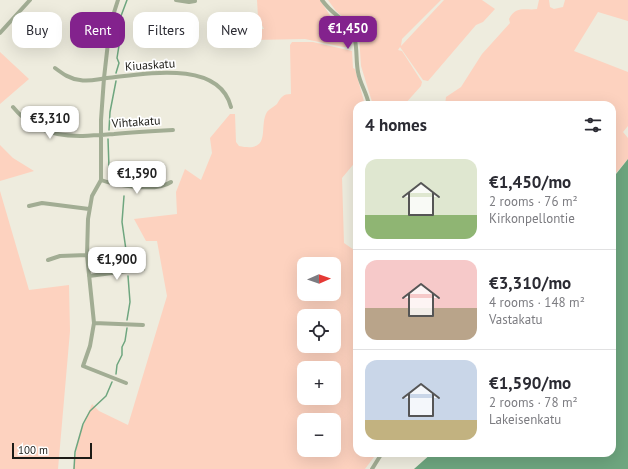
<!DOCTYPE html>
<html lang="en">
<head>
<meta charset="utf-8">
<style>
	body { margin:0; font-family:"PT Sans",sans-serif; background:#f2f2f3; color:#2b2b33; height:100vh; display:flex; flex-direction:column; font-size:15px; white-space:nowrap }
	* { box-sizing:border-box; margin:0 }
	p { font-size:13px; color:#7c7c81 }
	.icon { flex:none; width:22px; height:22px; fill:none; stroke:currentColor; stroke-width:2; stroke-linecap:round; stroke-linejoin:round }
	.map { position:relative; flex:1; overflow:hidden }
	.side { position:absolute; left:353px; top:101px; width:263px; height:356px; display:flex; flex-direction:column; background:#fff; border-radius:12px; box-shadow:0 4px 16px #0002 }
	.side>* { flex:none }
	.hud { position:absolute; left:12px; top:12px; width:281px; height:36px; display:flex; gap:8px }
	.needle { width:26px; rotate:88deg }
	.tools { position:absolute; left:297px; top:257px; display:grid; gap:8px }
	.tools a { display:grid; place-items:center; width:44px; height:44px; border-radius:8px; background:#fff; box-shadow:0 4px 16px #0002; font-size:20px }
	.scale { position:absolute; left:12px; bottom:10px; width:80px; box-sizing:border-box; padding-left:4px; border:2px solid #1c1b16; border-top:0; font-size:11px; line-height:14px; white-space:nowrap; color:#1c1b16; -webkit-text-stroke:3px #fff; paint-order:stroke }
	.price { position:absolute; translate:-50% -34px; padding:0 9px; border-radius:8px; background:#fff; color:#222; font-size:13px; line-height:26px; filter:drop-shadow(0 1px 2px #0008) }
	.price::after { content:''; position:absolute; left:50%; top:24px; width:12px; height:9px; margin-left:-6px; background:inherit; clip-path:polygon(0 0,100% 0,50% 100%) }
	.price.current { background:#83228d; color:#fff }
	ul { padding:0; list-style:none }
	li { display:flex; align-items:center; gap:12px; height:100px; padding:0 12px }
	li+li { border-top:1px solid #e1e1e2 }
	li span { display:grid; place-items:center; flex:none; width:112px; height:80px; border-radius:12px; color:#555 }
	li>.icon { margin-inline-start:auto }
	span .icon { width:48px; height:48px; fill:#fffc; stroke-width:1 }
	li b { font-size:17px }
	h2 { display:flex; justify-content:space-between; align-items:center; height:48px; padding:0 12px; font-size:17px }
	.chip { padding:0 14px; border-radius:12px; background:#fff; box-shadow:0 4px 16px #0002; font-size:14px; line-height:36px }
	.chip.current { background:#83228d; color:#fff }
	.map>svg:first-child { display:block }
	.green { fill:#fdd2bf; fill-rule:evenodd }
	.water { fill:#6ea67f }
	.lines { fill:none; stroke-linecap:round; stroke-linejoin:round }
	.stream { stroke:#6ea67f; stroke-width:1.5 }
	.minor { stroke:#a2ad94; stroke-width:4 }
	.labels { text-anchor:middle; stroke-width:3.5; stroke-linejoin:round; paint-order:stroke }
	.street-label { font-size:12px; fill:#1c1b16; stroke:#fff }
</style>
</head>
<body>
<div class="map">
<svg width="628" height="469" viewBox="0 0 628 469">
	<rect width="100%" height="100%" fill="#eeecde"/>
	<path class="green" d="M257,0H320L331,17L348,32L351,44L348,47H343L305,39L250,40L249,32L253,29H264L258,17Z
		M328,0H441L402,39L401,46L444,0H482L495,9L483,22L476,25L428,81L423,80L400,47L398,50L402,51L422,82L421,86L404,105H373L361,66L359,35L355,28L336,11Z
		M539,0H549L550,7L554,9L563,7L565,0H628V21L598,12L574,51L628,72V126L623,132L628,138V159L616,173L612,170V105H445L446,97L461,87L482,54L510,23L509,19C516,5 527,11 537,9Z
		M292,42H313L352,51L353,68L355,69L365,105H357V160L342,178L344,243L357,252V453H377L365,469H73L79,436L92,404L99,411L128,425L167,296L157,241H146L134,219L177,214L176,192L185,169L201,180L212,153L210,138L230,114H235L236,142L239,146C273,153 258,127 267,112C269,109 274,107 277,104C281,97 283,94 291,94L290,45ZM304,264H334V294H304ZM304,316H334V346H304ZM304,368H334V398H304ZM304,420H334V450H304Z
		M0,52L29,79L0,104Z
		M0,145L13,158L34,171L0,181Z
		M0,191L29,290L69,285L70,331L58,469H0Z"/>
	<path class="water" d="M628,159V469H414L432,453H612V179Z"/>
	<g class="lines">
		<path class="stream" d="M116,73L119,63L117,58L121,33V16L127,0
			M109,130L110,112L116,81
			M108,139L109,168L120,183
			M124,196L122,222L128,264
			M127,320L130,302L128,276
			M116,374L117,365L122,355V347L125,341L127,328
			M74,469L75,452L83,424L90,411L106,396L112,382"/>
		<path class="minor" d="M118,0L110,25L104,78L101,120V180L92,196L88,219L87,255L94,323L90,346L83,366L126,383
			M176,0L189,2L195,1
			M322,0C331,13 340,16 349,27C359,39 355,57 358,72C360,84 367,93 369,105
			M0,33L30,0
			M55,68C63,74 70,79 80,80C89,82 98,79 107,78C144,74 219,59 231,107
			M13,107C41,141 75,137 114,134C134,132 153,131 173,130
			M101,180C117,186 157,192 171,182
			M29,206L42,203L89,209
			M48,260L60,256L87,255
			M89,276L143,269
			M94,323L143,325
			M372,469L382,453"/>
	</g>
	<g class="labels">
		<g class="street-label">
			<text transform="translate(150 65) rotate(-4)" y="4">Kiuaskatu</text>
			<text transform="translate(136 122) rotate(-4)" y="4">Vihtakatu</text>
		</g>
	</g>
</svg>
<div class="tools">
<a><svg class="needle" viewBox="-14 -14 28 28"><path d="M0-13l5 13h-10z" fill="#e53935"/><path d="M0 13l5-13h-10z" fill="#7c7c81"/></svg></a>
<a><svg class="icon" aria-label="locate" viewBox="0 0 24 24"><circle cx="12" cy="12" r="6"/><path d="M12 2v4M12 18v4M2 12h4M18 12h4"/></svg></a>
<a>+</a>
<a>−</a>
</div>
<div class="scale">100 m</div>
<b class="price current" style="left:348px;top:50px">€1,450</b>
<b class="price" style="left:50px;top:140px">€3,310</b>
<b class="price" style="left:137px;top:195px">€1,590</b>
<b class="price" style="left:117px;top:281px">€1,900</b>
<div class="hud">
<a class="chip">Buy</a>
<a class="chip current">Rent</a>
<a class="chip">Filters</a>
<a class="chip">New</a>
</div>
<section class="side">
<h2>4 homes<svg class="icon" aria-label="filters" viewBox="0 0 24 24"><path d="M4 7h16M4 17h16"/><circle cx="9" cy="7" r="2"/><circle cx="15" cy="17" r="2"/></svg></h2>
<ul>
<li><span style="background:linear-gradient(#dfe7d0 70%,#8fb573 0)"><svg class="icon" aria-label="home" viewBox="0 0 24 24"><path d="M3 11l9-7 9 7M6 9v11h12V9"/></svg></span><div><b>€1,450/mo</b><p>2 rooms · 76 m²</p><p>Kirkonpellontie</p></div></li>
<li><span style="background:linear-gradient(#f6c9c9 60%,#b9a48a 0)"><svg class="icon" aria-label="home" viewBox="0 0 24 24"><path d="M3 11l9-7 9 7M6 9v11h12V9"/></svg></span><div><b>€3,310/mo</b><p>4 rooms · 148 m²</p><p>Vastakatu</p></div></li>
<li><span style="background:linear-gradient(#c9d6e8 75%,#c2b280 0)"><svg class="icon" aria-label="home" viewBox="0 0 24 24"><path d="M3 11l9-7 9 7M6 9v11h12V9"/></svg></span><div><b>€1,590/mo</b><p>2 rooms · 78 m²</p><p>Lakeisenkatu</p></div></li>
</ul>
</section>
</div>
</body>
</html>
